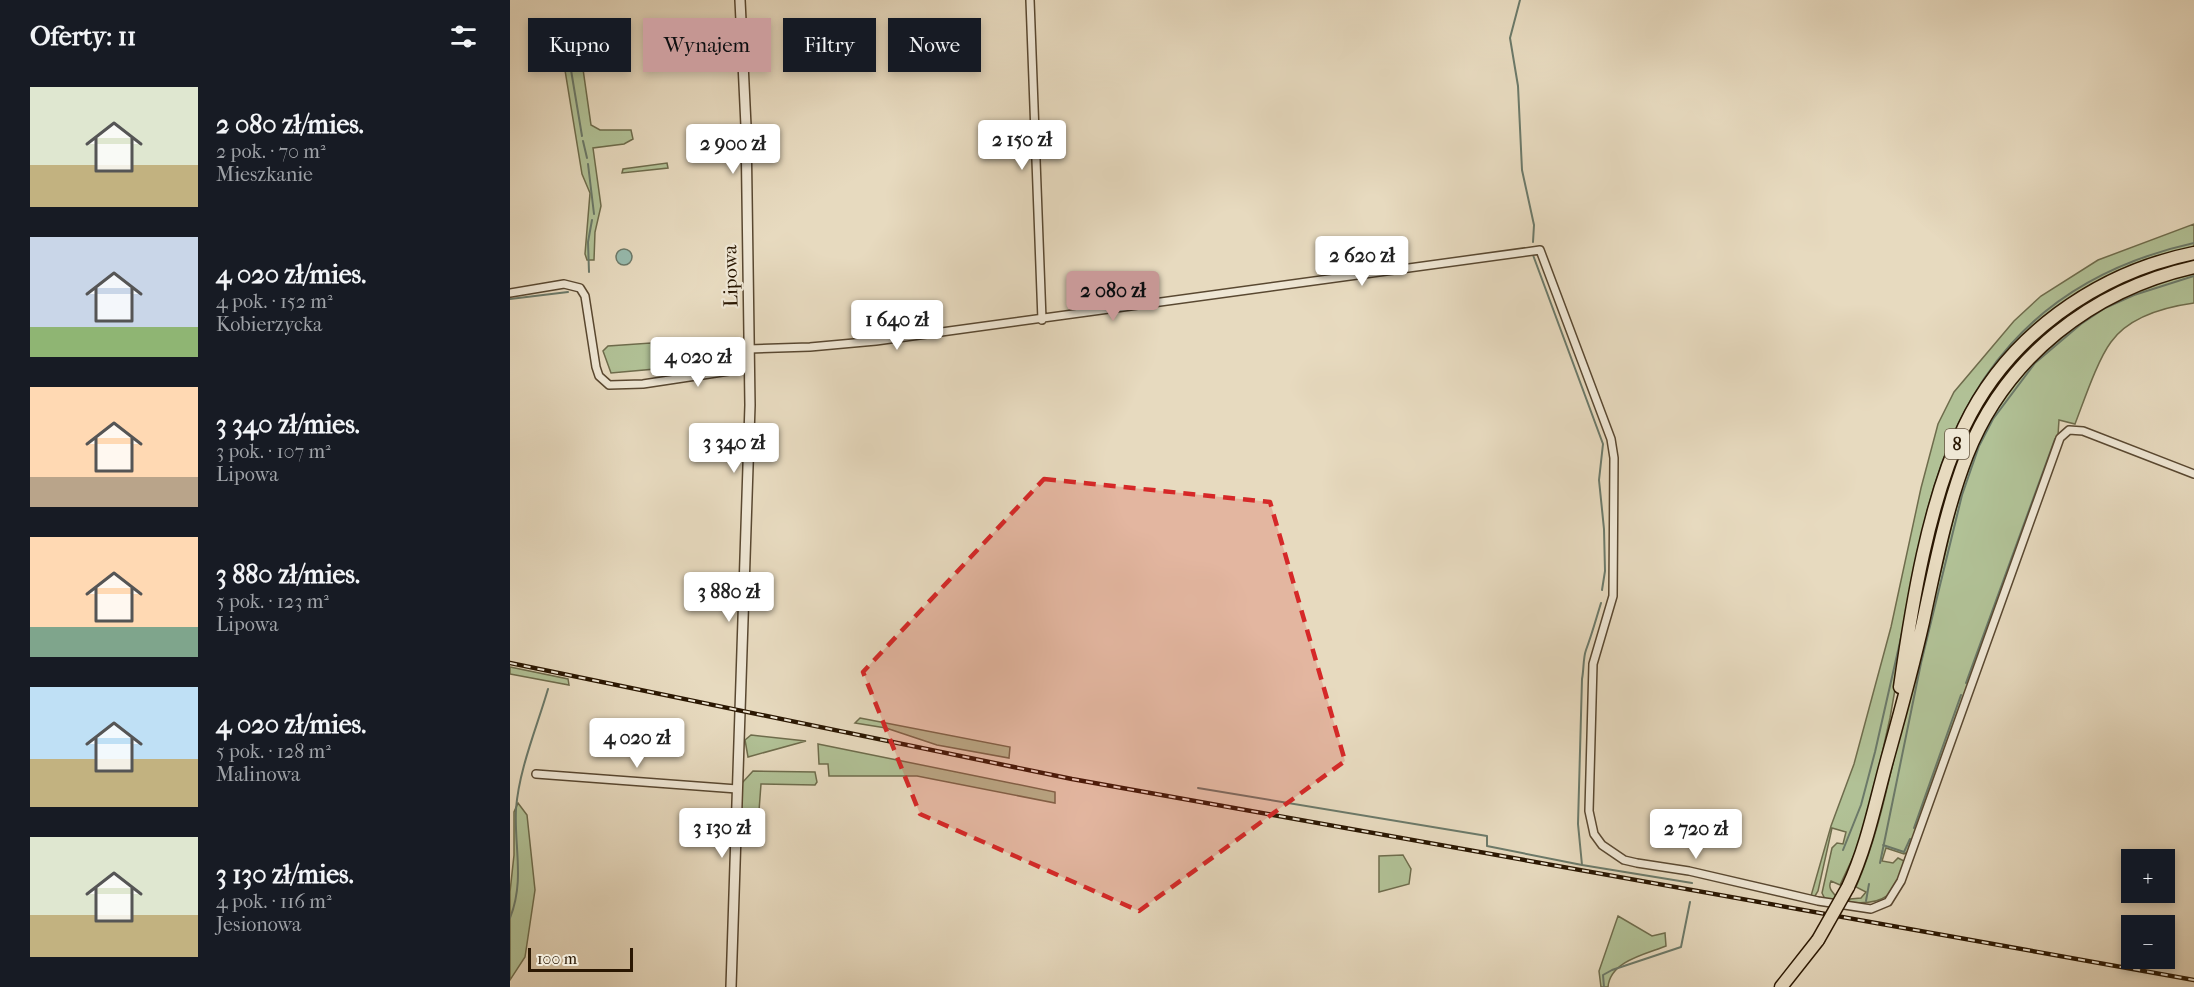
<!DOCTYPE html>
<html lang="pl">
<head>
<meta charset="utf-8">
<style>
	body { margin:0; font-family:"IM FELL French Canon",serif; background:#20242c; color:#f1f3f6; height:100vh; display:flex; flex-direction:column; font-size:22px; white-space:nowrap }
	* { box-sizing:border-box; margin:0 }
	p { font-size:20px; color:#9ea1a6 }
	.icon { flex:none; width:33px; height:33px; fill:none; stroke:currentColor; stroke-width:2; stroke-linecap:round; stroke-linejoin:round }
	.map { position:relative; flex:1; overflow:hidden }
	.sheet { display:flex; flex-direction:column; background:#171b24; width:510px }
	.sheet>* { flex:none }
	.banner { position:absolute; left:18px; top:18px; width:570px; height:54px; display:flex; gap:12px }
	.buttons { position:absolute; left:1611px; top:849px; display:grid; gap:12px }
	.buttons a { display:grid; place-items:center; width:54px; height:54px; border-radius:0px; background:#171b24; box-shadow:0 3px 9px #0003; font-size:30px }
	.scale { position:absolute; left:18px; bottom:15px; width:105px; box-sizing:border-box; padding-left:6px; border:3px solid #2a1702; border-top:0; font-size:16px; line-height:21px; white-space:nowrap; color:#2a1702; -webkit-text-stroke:4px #efe7d5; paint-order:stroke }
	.price { position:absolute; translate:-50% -51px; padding:0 14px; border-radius:6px; background:#fff; color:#222; font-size:20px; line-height:39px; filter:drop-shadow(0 2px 3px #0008) }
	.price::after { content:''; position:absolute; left:50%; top:36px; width:18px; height:14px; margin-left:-9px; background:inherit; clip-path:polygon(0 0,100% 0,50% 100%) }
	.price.active { background:#c59692; color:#111 }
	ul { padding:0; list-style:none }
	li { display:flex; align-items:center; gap:18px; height:150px; padding:0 30px }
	li span { display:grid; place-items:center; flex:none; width:168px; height:120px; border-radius:0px; color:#555 }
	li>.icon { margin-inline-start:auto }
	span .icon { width:72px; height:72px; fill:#fffc; stroke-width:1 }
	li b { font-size:26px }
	h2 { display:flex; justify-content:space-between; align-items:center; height:72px; padding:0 30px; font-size:26px }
	.tag { padding:0 21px; border-radius:0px; background:#171b24; box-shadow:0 3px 9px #0003; font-size:21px; line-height:54px }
	.tag.active { background:#c59692; color:#111 }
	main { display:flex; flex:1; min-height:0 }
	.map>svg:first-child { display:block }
	.green { fill:#b1c196; stroke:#6e6c4c; stroke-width:1.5 }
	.water { fill:#97bbae; stroke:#6b7969; stroke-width:1.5 }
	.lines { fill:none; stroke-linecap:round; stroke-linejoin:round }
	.stream { stroke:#6b7969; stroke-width:2 }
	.minor-casing { stroke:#594831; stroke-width:10 }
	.tertiary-casing { stroke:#594831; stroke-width:12 }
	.trunk-casing { stroke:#2a1702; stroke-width:15 }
	.minor { stroke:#efe7d5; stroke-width:7 }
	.tertiary { stroke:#efe7d5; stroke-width:9 }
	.trunk { stroke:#e7dabf; stroke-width:12 }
	.rail-casing { stroke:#2a1702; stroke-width:4.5 }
	.rail { stroke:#efe7d5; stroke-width:2; stroke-dasharray:7; stroke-linecap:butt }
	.trunk-bridge-casing { stroke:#2a1702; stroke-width:15; stroke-linecap:butt }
	.trunk-bridge { stroke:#e7dabf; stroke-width:12 }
	.marked { fill:#d62828; fill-opacity:0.2; stroke:#d62828; stroke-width:4.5; stroke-dasharray:12 8; stroke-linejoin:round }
	.labels { text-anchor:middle; stroke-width:4.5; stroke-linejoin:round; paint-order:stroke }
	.shield { fill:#efe7d5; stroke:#655541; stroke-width:1.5 }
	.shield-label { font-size:18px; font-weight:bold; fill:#2a1702 }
	.street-label { font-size:20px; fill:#2a1702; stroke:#efe7d5 }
</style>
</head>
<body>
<main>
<section class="sheet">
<h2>Oferty: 11<svg class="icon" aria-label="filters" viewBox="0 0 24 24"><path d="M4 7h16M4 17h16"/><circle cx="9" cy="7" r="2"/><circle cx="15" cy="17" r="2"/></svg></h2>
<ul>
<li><span style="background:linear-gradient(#dfe7d0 65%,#c2b280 0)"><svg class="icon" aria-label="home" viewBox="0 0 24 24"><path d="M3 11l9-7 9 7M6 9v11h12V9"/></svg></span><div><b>2 080 zł/mies.</b><p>2 pok. · 70 m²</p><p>Mieszkanie</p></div></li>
<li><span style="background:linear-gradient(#c9d6e8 75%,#8fb573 0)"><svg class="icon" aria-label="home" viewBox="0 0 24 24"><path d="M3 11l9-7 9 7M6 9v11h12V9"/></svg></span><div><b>4 020 zł/mies.</b><p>4 pok. · 152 m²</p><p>Kobierzycka</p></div></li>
<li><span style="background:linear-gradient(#ffd9b3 75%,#b9a48a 0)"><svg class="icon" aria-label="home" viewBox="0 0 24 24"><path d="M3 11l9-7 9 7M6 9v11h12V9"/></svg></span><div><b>3 340 zł/mies.</b><p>3 pok. · 107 m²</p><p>Lipowa</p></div></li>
<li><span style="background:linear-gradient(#ffd9b3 75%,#7fa58c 0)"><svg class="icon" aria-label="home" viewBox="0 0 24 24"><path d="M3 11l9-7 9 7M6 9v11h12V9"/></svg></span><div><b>3 880 zł/mies.</b><p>5 pok. · 123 m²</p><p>Lipowa</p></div></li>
<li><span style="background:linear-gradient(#bfe0f5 60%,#c2b280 0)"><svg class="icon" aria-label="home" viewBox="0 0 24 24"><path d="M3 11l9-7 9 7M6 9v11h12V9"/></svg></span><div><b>4 020 zł/mies.</b><p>5 pok. · 128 m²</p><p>Malinowa</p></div></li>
<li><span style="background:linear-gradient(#dfe7d0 65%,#c2b280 0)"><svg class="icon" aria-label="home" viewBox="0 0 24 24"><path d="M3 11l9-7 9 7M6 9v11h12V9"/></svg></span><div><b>3 130 zł/mies.</b><p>4 pok. · 116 m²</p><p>Jesionowa</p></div></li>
</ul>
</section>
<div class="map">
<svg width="1684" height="987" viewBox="0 0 1684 987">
	<rect width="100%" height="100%" fill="#e7dabf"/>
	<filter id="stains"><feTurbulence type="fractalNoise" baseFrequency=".00333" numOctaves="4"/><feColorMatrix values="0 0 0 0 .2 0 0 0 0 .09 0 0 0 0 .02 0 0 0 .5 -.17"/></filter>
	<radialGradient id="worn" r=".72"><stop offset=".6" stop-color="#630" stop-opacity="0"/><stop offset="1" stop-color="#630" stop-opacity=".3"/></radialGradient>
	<path class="green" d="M111,30L116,46L71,55L81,125L90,130H121L123,139L114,144L83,148L91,206L85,232L84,260H77L75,254L80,193L72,174L53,58L59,43L71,37Z
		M157,163L158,168L112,173L113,169Z
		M1684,224V248L1637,260L1575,288L1514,335L1472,385L1404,581L1380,718L1359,811L1345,853L1330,885L1321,881C1318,887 1321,891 1326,896L1324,900L1315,899L1312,893L1322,848L1327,843L1333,844L1336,832L1322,828L1308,891L1305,896H1301L1321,826L1344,764L1381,627L1411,488L1428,424L1444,392L1504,321L1531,296L1588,260Z
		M1684,273V303C1655,307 1619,317 1601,342C1587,361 1574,401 1565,424L1549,420L1548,435L1398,852L1394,854L1376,848L1372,861L1383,863L1388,858L1394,861C1387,896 1373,906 1338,902L1340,899L1351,898L1356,892L1346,887C1369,834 1379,777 1393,721C1405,671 1418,621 1431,571C1440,535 1447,497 1461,462C1499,365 1583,296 1684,273Z
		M141,343L145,369L101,373L93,351L98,346Z
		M0,667L58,679L59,685L0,674Z
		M350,718L500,747L499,758L427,745L376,728L345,723Z
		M241,735L296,741L238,757L235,740Z
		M308,744L545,792V803L407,776H319L318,764H309Z
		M243,771L305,772L307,782L305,785L251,784L249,811H231L232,783Z
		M8,803L17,815L25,890L15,957L0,980V892L4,855V812Z
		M893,855L901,869L899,884L869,892V856Z
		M1108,916L1142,936L1155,933L1156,946C1136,954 1100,961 1098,987H1091L1089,971Z"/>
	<path class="water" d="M106 257a8 8 0 1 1 16 0a8 8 0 1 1-16 0Z"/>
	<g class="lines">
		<path class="stream" d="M1010,0L1000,38L1008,86L1012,170L1024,225L1023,242
			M59,58L72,136
			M73,141L77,158
			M78,164L84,214
			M1023,255L1093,444L1089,480L1094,529L1095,571L1092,590
			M79,272L78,242L82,220
			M0,299L58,292
			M1412,534C1445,380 1526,278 1684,243
			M1091,603C1086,619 1082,634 1076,650C1073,658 1074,669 1072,679L1068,824L1072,865L1182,883
			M1456,683L1545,439
			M688,788L977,836V846L1072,865
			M1404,828L1451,695
			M1373,845L1394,852L1400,839
			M1333,850L1351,805L1365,752L1392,633
			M1370,863L1411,663L1452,495L1469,446L1483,419L1525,363L1571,324L1595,308L1624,295L1684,276
			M1356,901L1359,884
			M0,918C15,880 4,847 6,809C9,769 27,727 38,689
			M1094,987L1093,975L1102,970L1171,947L1180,902"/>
		<defs>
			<path id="minor" d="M520,0L532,320
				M0,293L54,284L70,288L75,296L86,367L89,376L99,385L133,384L239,368
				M239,349L300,347L366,341L1030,250L1101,439L1104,458L1103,596L1083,664L1079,811L1084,834L1092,845L1114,860L1127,863L1179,871L1308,901L1361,909L1378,902L1391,881L1550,438L1559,430L1573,431L1684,474
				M26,774L227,789"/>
			<path id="tertiary" d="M221,987L240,405L236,126L230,0"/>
			<path id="trunk" d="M1390,687C1402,604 1418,503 1454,427C1497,336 1586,273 1684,253
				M1338,887C1358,844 1366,799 1379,753C1391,710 1403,666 1413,622C1425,566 1436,509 1457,455C1496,357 1582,290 1684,267
				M1271,987L1308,940"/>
		</defs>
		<use href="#minor" class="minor-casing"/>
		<use href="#tertiary" class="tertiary-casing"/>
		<use href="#trunk" class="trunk-casing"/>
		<use href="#minor" class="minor"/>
		<use href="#tertiary" class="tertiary"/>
		<use href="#trunk" class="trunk"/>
		<defs>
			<path id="rail" d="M0,663L562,779L1684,980"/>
		</defs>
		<use href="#rail" class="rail-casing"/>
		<use href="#rail" class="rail"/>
		<defs>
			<path id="trunk-bridge" d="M1308,940L1338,887"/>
		</defs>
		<use href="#trunk-bridge" class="trunk-bridge-casing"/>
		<use href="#trunk-bridge" class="trunk-bridge"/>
	</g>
	<path class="marked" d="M534,479L760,502L835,761L629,911L410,814L353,672Z"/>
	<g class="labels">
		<rect class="shield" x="1435" y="429" width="24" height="30" rx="4.5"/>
		<g class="shield-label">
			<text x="1447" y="450">8</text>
		</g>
		<g class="street-label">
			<text transform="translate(220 276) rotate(-91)" y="7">Lipowa</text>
		</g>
	</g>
	<rect width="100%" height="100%" filter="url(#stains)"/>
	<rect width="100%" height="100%" fill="url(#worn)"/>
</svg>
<div class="buttons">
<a>+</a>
<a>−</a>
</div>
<div class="scale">100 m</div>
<b class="price" style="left:512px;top:171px">2 150 zł</b>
<b class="price" style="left:223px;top:175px">2 900 zł</b>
<b class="price" style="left:852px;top:287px">2 620 zł</b>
<b class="price active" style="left:603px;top:322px">2 080 zł</b>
<b class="price" style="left:387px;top:351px">1 640 zł</b>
<b class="price" style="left:188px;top:388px">4 020 zł</b>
<b class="price" style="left:224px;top:474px">3 340 zł</b>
<b class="price" style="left:219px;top:623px">3 880 zł</b>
<b class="price" style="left:127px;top:769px">4 020 zł</b>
<b class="price" style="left:212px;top:859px">3 130 zł</b>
<b class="price" style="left:1186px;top:860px">2 720 zł</b>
<div class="banner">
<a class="tag">Kupno</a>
<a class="tag active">Wynajem</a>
<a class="tag">Filtry</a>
<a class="tag">Nowe</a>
</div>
</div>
</main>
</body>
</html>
